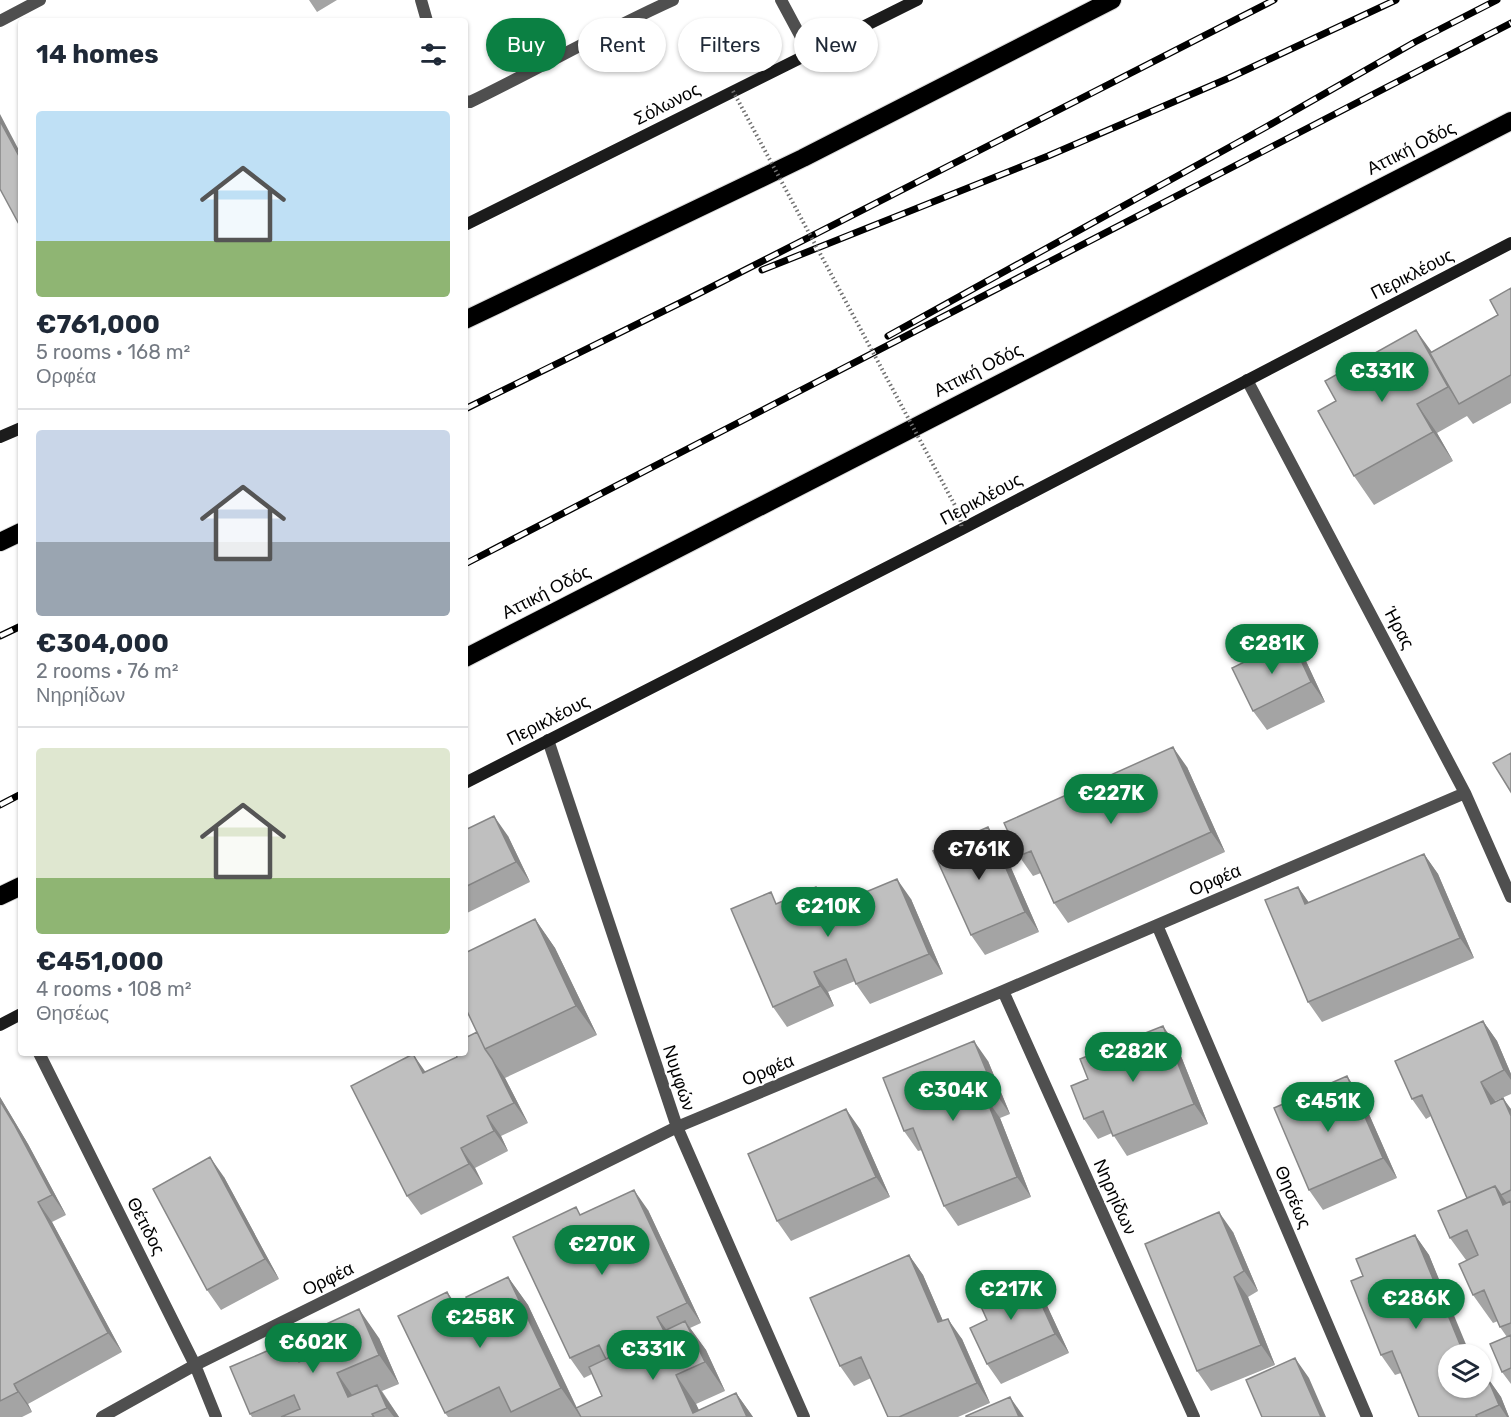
<!DOCTYPE html>
<html lang="en">
<head>
<meta charset="utf-8">
<style>
	body { margin:0; font-family:Rubik,sans-serif; background:#f2f2f3; color:#1f2937; height:100vh; display:flex; flex-direction:column; font-size:22px; white-space:nowrap }
	* { box-sizing:border-box; margin:0 }
	p { font-size:20px; color:#747a83 }
	.icon { flex:none; width:33px; height:33px; fill:none; stroke:currentColor; stroke-width:2; stroke-linecap:round; stroke-linejoin:round }
	.map { position:relative; flex:1; overflow:hidden }
	.details { position:absolute; left:18px; top:18px; width:450px; height:1038px; display:flex; flex-direction:column; background:#fff; border-radius:6px; box-shadow:0 2px 4px #0004 }
	.details>* { flex:none }
	.hud { position:absolute; left:486px; top:18px; width:570px; height:54px; display:flex; gap:12px }
	.controls { position:absolute; left:1438px; top:1344px; display:grid; gap:12px }
	.controls a { display:grid; place-items:center; width:54px; height:54px; border-radius:50%; background:#fff; box-shadow:0 2px 4px #0004; font-size:30px }
	.price { position:absolute; translate:-50% -51px; padding:0 14px; border-radius:21px; background:#0b8043; color:#fff; font-size:20px; line-height:39px; filter:drop-shadow(0 2px 3px #0008) }
	.price::after { content:''; position:absolute; left:50%; top:36px; width:18px; height:14px; margin-left:-9px; background:inherit; clip-path:polygon(0 0,100% 0,50% 100%) }
	.price.on { background:#222; color:#fff }
	ul { padding:0; list-style:none }
	li { display:grid; align-content:center; gap:12px; height:318px; padding:0 18px }
	li+li { border-top:2px solid #e0e1e3 }
	li span { display:grid; place-items:center; height:186px; border-radius:6px; color:#555 }
	li>.icon { margin-inline-start:auto }
	span .icon { width:108px; height:108px; fill:#fffc; stroke-width:1 }
	li b { font-size:26px }
	h2 { display:flex; justify-content:space-between; align-items:center; height:72px; padding:0 18px; font-size:26px }
	.chip { padding:0 21px; border-radius:27px; background:#fff; box-shadow:0 2px 4px #0004; font-size:21px; line-height:54px }
	.chip.on { background:#0b8043; color:#fff }
	.map>svg:first-child { display:block }
	.lines { fill:none; stroke-linecap:round; stroke-linejoin:round }
	.highway-casing { stroke:#dbdbdb; stroke-width:20 }
	.street { stroke:#4f4f4f; stroke-width:12 }
	.secondary { stroke:#1c1c1c; stroke-width:12 }
	.highway { stroke:#000; stroke-width:18 }
	.rail-casing { stroke:#000; stroke-width:7 }
	.rail { stroke:#fff; stroke-width:4.5; stroke-dasharray:14; stroke-linecap:butt }
	.path-bridge { stroke:#717171; stroke-width:4; stroke-dasharray:1.5 3; stroke-linecap:butt }
	.wall { fill:#a4a4a4 }
	.shaded-wall { fill:#868686 }
	.building { fill:#bfbfbf; stroke:#868686; stroke-width:1.5 }
	.labels { text-anchor:middle; stroke-width:4.5; stroke-linejoin:round; paint-order:stroke }
	.street-label { font-size:18px; fill:#000; stroke:#fff }
</style>
</head>
<body>
<div class="map">
<svg width="1511" height="1417" viewBox="0 0 1511 1417">
	<rect width="100%" height="100%" fill="#fff"/>
	<g class="lines">
		<defs>
			<path id="highway" d="M465,320L803,158L1112,0
				M0,542L21,532
				M465,658L1511,121
				M0,896L21,886"/>
		</defs>
		<use href="#highway" class="highway-casing"/>
		<path class="street" d="M421,0L427,21
			M781,0L810,54
			M0,21L40,0
			M465,101L470,102C538,69 604,31 673,0
			M1247,380L1465,793L1511,897
			M548,740L677,1127L804,1417
			M1157,925L1367,1417
			M1003,991L1194,1417
			M39,1053L195,1365L216,1417
			M102,1417L195,1365L677,1127L1003,991L1465,793"/>
		<path class="secondary" d="M465,225L917,0
			M0,437L21,428
			M465,783L962,529L1511,243
			M0,1025L21,1014"/>
		<use href="#highway" class="highway"/>
		<defs>
			<path id="rail" d="M762,270L1048,156L1229,78L1396,0
				M888,336L1266,127L1415,42L1497,0
				M465,409L692,297L1274,0
				M465,564L1511,23
				M0,636L21,626
				M0,805L21,794"/>
		</defs>
		<use href="#rail" class="rail-casing"/>
		<use href="#rail" class="rail"/>
		<path class="path-bridge" d="M733,91L959,513L962,529"/>
	</g>
	<path class="wall" d="M309,0H337L317,12Z
		M1511,288V403L1473,424L1467,416L1437,433L1453,461L1374,505L1354,476L1432,352L1498,315Z
		M1291,639L1305,659L1325,702L1267,730L1253,711Z
		M1187,767L1225,852L1068,923L1054,903L1041,873L1033,876L1019,856Z
		M465,830L508,836L530,882L465,914Z
		M1002,847L1039,932L985,955L971,935Z
		M1424,854L1438,874L1474,958L1322,1022L1308,1002L1298,887L1309,903Z
		M911,899L943,974L870,1004L856,984L855,981L828,992L834,1006L787,1027L773,1007L779,903L830,907Z
		M535,919L555,948L597,1035L505,1078L528,1123L501,1136L508,1151L475,1168L483,1184L421,1215L407,1196L426,1072L457,1057L477,1032Z
		M1483,1021L1497,1041L1511,1074V1094L1495,1101L1511,1109V1384L1502,1372L1507,1337L1500,1327L1498,1321L1493,1323L1473,1295L1466,1260L1450,1238L1467,1198L1431,1116L1426,1119L1412,1099Z
		M1177,1046L1208,1124L1127,1156L1112,1133L1098,1139L1084,1119Z
		M988,1061L1010,1114L1000,1118L1031,1197L958,1226L944,1206L922,1150L918,1151L904,1131Z
		M1361,1096L1397,1178L1323,1210L1309,1190Z
		M0,1097L28,1144L66,1215L52,1222L122,1352L28,1404L32,1412L22,1417H0Z
		M860,1129L890,1197L791,1241L777,1221Z
		M224,1177L279,1279L221,1310L207,1290Z
		M648,1210L701,1323L690,1328L706,1350L725,1391L696,1404L699,1410L736,1393L753,1417H448L445,1413L447,1292L467,1320L472,1332L481,1328L508,1277L528,1305L577,1408L602,1396L592,1374L584,1378L570,1358L582,1215Z
		M1233,1232L1258,1291L1248,1297L1275,1365L1211,1391L1197,1371Z
		M1415,1235L1429,1255L1482,1388L1487,1377L1501,1397L1509,1417H1419L1401,1373L1395,1375L1381,1355L1363,1276Z
		M909,1255L923,1275L943,1321L962,1339L990,1403L958,1417H888L871,1378L854,1386L840,1366Z
		M1043,1297L1069,1353L1001,1384L987,1364Z
		M379,1338L399,1384L382,1391L399,1417H252L250,1414L303,1360Z"/>
	<path class="shaded-wall" d="M0,114L21,154V159L0,121Z
		M1416,330L1437,359L1459,403L1448,387Z
		M1417,404L1437,433L1453,461L1433,432Z
		M1291,639L1305,659L1325,702L1311,682Z
		M1173,747L1187,767L1225,852L1211,832Z
		M494,816L508,836L530,882L516,862Z
		M988,827L1002,847L1039,932L1025,912Z
		M1424,854L1438,874L1474,958L1460,938Z
		M897,879L911,899L943,974L929,954Z
		M816,887L830,907L825,909Z
		M1298,887L1312,907L1305,904Z
		M535,919L555,948L597,1035L576,1006Z
		M814,972L828,992L834,1006L820,986Z
		M1483,1021L1497,1041L1511,1074V1080L1504,1070Z
		M1163,1026L1177,1046L1208,1124L1194,1104Z
		M974,1041L988,1061L1010,1114L996,1094Z
		M413,1054L427,1074L423,1073Z
		M492,1059L505,1078L528,1123L514,1103Z
		M1347,1076L1361,1096L1397,1178L1383,1158Z
		M1481,1082L1495,1101L1505,1124L1491,1104Z
		M0,1097L28,1144L66,1215L52,1195L0,1101Z
		M986,1098L1000,1118L1031,1197L1017,1177Z
		M1503,1098L1511,1109V1116Z
		M846,1109L860,1129L890,1197L876,1177Z
		M487,1116L501,1136L508,1151L494,1131Z
		M461,1148L475,1168L483,1184L469,1164Z
		M210,1157L224,1177L279,1279L265,1259Z
		M1495,1186L1511,1209L1503,1205Z
		M634,1190L648,1210L701,1323L687,1303Z
		M38,1202L52,1222L122,1352L108,1333Z
		M1219,1212L1233,1232L1258,1291L1244,1271Z
		M1415,1235L1429,1255L1470,1354H1464Z
		M909,1255L923,1275L952,1342L938,1322Z
		M508,1277L528,1305L581,1417L561,1388Z
		M1029,1277L1043,1297L1069,1353L1055,1334Z
		M1234,1277L1248,1297L1275,1365L1261,1345Z
		M447,1292L467,1320L487,1363L467,1334Z
		M359,1309L379,1338L399,1384L379,1355Z
		M657,1317L671,1336L669,1341Z
		M948,1319L962,1339L990,1403L977,1383Z
		M685,1321L706,1350L725,1391L705,1362Z
		M290,1341L310,1370L299,1362Z
		M1295,1358L1309,1378L1326,1417H1321Z
		M337,1373L357,1402L348,1397Z
		M676,1375L696,1404L702,1417L693,1413Z
		M1487,1377L1501,1397L1509,1417H1507L1499,1405Z
		M14,1384L28,1404L32,1412L18,1392Z
		M377,1385L397,1414L399,1417H394L387,1408Z
		M736,1393L753,1417H747Z
		M1010,1397L1024,1417H1025H1019Z"/>
	<path class="building" d="M0,121L19,156L21,155V228L0,189Z
		M1511,288V375L1459,404L1430,353L1498,315L1490,300Z
		M1416,330L1448,387L1417,404L1433,432L1354,476L1318,411L1336,401L1325,381Z
		M1291,639L1311,682L1253,711L1232,668Z
		M1173,747L1211,832L1054,903L1031,851L1019,856L1004,823Z
		M1511,753V792L1493,763Z
		M494,816L516,862L465,887V830Z
		M988,827L1025,912L971,935L933,851Z
		M1424,854L1460,938L1308,1002L1265,900L1298,887L1305,904Z
		M897,879L929,954L856,984L846,959L814,972L820,986L773,1007L731,909L771,892L776,904L816,887L825,909Z
		M535,919L576,1006L485,1049L465,1007V953Z
		M1483,1021L1504,1070L1481,1082L1491,1104L1503,1098L1511,1116V1190L1501,1195L1495,1186L1467,1198L1422,1095L1412,1099L1395,1061Z
		M1163,1026L1194,1104L1113,1136L1103,1111L1084,1119L1071,1086L1088,1079L1080,1059Z
		M477,1032L485,1049L492,1059L514,1103L487,1116L494,1131L461,1148L469,1164L407,1196L351,1086L413,1054L423,1073L457,1057L455,1053H465V1038Z
		M974,1041L996,1094L986,1098L1017,1177L944,1206L913,1128L904,1131L883,1078Z
		M1347,1076L1383,1158L1309,1190L1274,1108Z
		M0,1101L14,1124L52,1195L38,1202L108,1333L14,1384L18,1392L0,1401Z
		M846,1109L876,1177L777,1221L748,1154Z
		M210,1157L265,1259L207,1290L153,1189Z
		M1495,1186L1503,1205L1511,1201V1323L1500,1327L1484,1290L1473,1295L1459,1264L1478,1255L1467,1230L1450,1238L1438,1211Z
		M634,1190L687,1303L657,1317L664,1331L606,1359L599,1345L570,1358L513,1237L576,1207L580,1215Z
		M1219,1212L1244,1271L1234,1277L1261,1345L1197,1371L1145,1244Z
		M1415,1235L1464,1354H1449V1388H1482V1379L1487,1377L1499,1405L1476,1415L1477,1417H1419L1392,1351L1381,1355L1351,1281L1363,1276L1356,1259Z
		M909,1255L938,1322L948,1319L977,1383L899,1417H888L861,1357L840,1366L810,1298Z
		M508,1277L561,1388L511,1412L499,1387L445,1413L398,1316L447,1292L467,1334L481,1328L466,1297Z
		M1029,1277L1055,1334L987,1364L970,1328L987,1320L978,1300Z
		M359,1309L379,1355L337,1373L348,1397L377,1385L387,1408L372,1414L374,1417H281L300,1409L294,1395L250,1414L230,1367L290,1341L299,1362L318,1353L309,1332Z
		M685,1321L705,1362L676,1375L693,1413L736,1393L747,1417H581L576,1408L602,1396L589,1367Z
		M1511,1335V1368L1502,1372L1490,1344Z
		M1295,1358L1321,1417H1262L1246,1380Z
		M1010,1397L1019,1417H966V1416Z"/>
	<g class="labels">
		<g class="street-label">
			<text transform="translate(667 104) rotate(-27)" y="6">Σόλωνος</text>
			<text transform="translate(1411 148) rotate(-27)" y="6">Αττική Οδός</text>
			<text transform="translate(1412 274) rotate(-27)" y="6">Περικλέους</text>
			<text transform="translate(978 370) rotate(-27)" y="6">Αττική Οδός</text>
			<text transform="translate(981 499) rotate(-28)" y="6">Περικλέους</text>
			<text transform="translate(546 592) rotate(-27)" y="6">Αττική Οδός</text>
			<text transform="translate(1399 628) rotate(62)" y="6">Ήρας</text>
			<text transform="translate(548 720) rotate(-27)" y="6">Περικλέους</text>
			<text transform="translate(1215 880) rotate(-23)" y="6">Ορφέα</text>
			<text transform="translate(768 1070) rotate(-23)" y="6">Ορφέα</text>
			<text transform="translate(679 1078) rotate(72)" y="6">Νυμφών</text>
			<text transform="translate(1115 1197) rotate(66)" y="6">Νηρηίδων</text>
			<text transform="translate(1293 1197) rotate(67)" y="6">Θησέως</text>
			<text transform="translate(146 1226) rotate(63)" y="6">Θέτιδος</text>
			<text transform="translate(328 1279) rotate(-26)" y="6">Ορφέα</text>
		</g>
	</g>
</svg>
<div class="controls">
<a><svg class="icon" aria-label="layers" viewBox="0 0 24 24"><path d="M12 4l9 5-9 5-9-5zM3 14l9 5 9-5"/></svg></a>
</div>
<b class="price" style="left:1382px;top:403px">€331K</b>
<b class="price" style="left:1272px;top:675px">€281K</b>
<b class="price" style="left:1111px;top:825px">€227K</b>
<b class="price on" style="left:979px;top:881px">€761K</b>
<b class="price" style="left:828px;top:938px">€210K</b>
<b class="price" style="left:1133px;top:1083px">€282K</b>
<b class="price" style="left:953px;top:1122px">€304K</b>
<b class="price" style="left:1328px;top:1133px">€451K</b>
<b class="price" style="left:602px;top:1276px">€270K</b>
<b class="price" style="left:1011px;top:1321px">€217K</b>
<b class="price" style="left:1416px;top:1330px">€286K</b>
<b class="price" style="left:480px;top:1349px">€258K</b>
<b class="price" style="left:313px;top:1374px">€602K</b>
<b class="price" style="left:653px;top:1381px">€331K</b>
<div class="hud">
<a class="chip on">Buy</a>
<a class="chip">Rent</a>
<a class="chip">Filters</a>
<a class="chip">New</a>
</div>
<section class="details">
<h2>14 homes<svg class="icon" aria-label="filters" viewBox="0 0 24 24"><path d="M4 7h16M4 17h16"/><circle cx="9" cy="7" r="2"/><circle cx="15" cy="17" r="2"/></svg></h2>
<ul>
<li><span style="background:linear-gradient(#bfe0f5 70%,#8fb573 0)"><svg class="icon" aria-label="home" viewBox="0 0 24 24"><path d="M3 11l9-7 9 7M6 9v11h12V9"/></svg></span><div><b>€761,000</b><p>5 rooms · 168 m²</p><p>Ορφέα</p></div></li>
<li><span style="background:linear-gradient(#c9d6e8 60%,#9aa5b1 0)"><svg class="icon" aria-label="home" viewBox="0 0 24 24"><path d="M3 11l9-7 9 7M6 9v11h12V9"/></svg></span><div><b>€304,000</b><p>2 rooms · 76 m²</p><p>Νηρηίδων</p></div></li>
<li><span style="background:linear-gradient(#dfe7d0 70%,#8fb573 0)"><svg class="icon" aria-label="home" viewBox="0 0 24 24"><path d="M3 11l9-7 9 7M6 9v11h12V9"/></svg></span><div><b>€451,000</b><p>4 rooms · 108 m²</p><p>Θησέως</p></div></li>
</ul>
</section>
</div>
</body>
</html>
